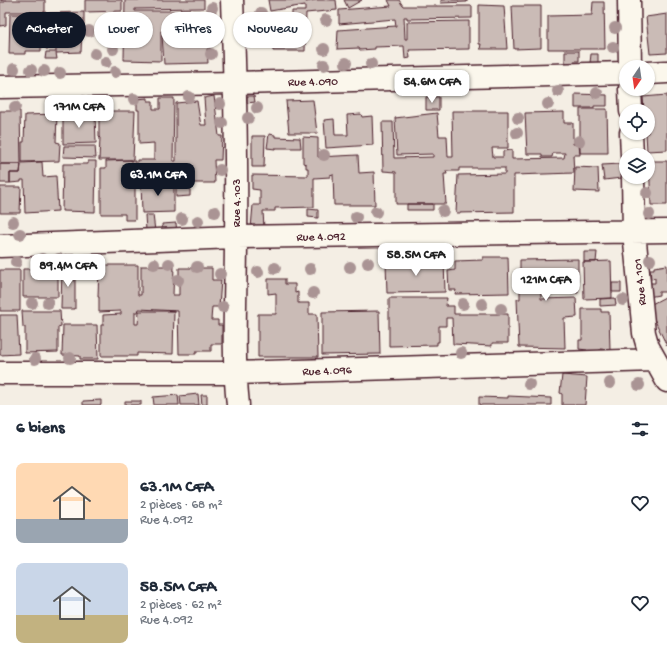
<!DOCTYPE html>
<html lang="fr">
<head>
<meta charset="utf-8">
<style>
	body { margin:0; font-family:"Gochi Hand",sans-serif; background:#f2f2f3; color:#1f2937; height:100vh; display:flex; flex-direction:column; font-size:15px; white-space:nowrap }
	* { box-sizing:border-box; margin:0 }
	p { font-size:13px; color:#747a83 }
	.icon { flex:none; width:22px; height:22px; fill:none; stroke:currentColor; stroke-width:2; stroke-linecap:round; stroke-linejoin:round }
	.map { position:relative; height:405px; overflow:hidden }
	.side { display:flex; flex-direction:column; background:#fff; flex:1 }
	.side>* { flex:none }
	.guide { position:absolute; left:12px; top:12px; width:400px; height:36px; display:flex; gap:8px }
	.needle { width:26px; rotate:193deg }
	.fabs { position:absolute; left:619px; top:60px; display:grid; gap:8px }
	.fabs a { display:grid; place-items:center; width:36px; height:36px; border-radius:50%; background:#fff; box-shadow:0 1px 3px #0004; font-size:20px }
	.price { position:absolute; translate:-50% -34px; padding:0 9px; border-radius:8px; background:#fff; color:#222; font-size:13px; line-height:26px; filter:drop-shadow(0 1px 2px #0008) }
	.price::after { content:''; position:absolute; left:50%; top:24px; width:12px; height:9px; margin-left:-6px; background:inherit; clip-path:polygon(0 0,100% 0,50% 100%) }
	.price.selected { background:#111827; color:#fff }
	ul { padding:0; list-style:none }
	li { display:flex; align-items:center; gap:12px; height:100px; padding:0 16px }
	li span { display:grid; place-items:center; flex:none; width:112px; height:80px; border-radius:8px; color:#555 }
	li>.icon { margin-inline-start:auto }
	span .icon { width:48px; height:48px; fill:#fffc; stroke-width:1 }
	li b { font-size:17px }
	h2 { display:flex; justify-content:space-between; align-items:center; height:48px; padding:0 16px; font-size:17px }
	.chip { padding:0 14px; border-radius:18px; background:#fff; box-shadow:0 1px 3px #0004; font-size:14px; line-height:36px }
	.chip.selected { background:#111827; color:#fff }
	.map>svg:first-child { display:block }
	.building { fill:#cabbb6; stroke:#4a1f2b }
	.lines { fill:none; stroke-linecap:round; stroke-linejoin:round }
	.minor-casing { stroke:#4a1f2b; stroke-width:25 }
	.minor { stroke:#fbf7ec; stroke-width:22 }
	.tree { fill:#aa9494 }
	.labels { text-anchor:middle; stroke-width:4; stroke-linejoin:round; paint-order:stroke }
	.street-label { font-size:12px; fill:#4a1f2b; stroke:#fbf7ec }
</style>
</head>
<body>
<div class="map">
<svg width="667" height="405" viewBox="0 0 667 405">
	<rect width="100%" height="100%" fill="#f4eee4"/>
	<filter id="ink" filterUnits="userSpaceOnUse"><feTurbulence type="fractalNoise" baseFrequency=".025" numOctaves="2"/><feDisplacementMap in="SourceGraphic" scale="8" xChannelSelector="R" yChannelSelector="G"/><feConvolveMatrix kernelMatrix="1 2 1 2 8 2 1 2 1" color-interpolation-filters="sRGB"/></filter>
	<g filter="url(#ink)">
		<path class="building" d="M0,0H45V12H6V25L0,26V2H5L6,0Z
			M85,0H122V11L85,12Z
			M125,0H204V8L135,9V11H200V31H161V61L124,60Z
			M268,0H306V2L316,0H336L337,10L306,13L305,51H273L272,23L292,22V11H305V5L270,11Z
			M344,0H362L348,8Z
			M388,0H399L403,6H472V18L407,19V17H404L405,39H407V22L469,21V49L409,50L410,58L405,59L404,46L375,47V49L360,50L359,48L337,49L338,30L396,26L395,19L339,24V10L391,6Z
			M441,0H467V2L441,3Z
			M593,2H604L605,49H548V16L592,15Z
			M479,5L504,6L507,49H480L481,44H479Z
			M512,6H541V48L514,49Z
			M84,12V25H53L54,28L82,27L81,52L56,53L57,59H45L46,52H56V49H46L45,28H48L47,13Z
			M10,14H26V26H41V51H25V54H9Z
			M667,14V53L650,54L646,17Z
			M209,34L210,49H207L208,63L164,64L162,35Z
			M565,51H579V61H574V63H565Z
			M591,54H598V63H590Z
			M575,94L607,95V106H594V108H575Z
			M667,95V150L647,151L646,133H648V111H644L643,97Z
			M214,96L219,136H222L221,160H214L215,183H190V196L176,197V181H137V160H154V143L139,144V110H137V99L148,98V101H153V109H160V98H174L173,161H176V103L197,101L200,120L201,125H206L204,98Z
			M247,96H254L255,102L247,103Z
			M426,97H439V110H426Z
			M313,100L317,133H289L286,101Z
			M580,109H607L608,153H580Z
			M0,111H20L21,163L42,162L43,177L56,176L58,211L25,213L24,180H21V182L10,183V173H20L21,164H0Z
			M99,111H135L133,160H99L100,138L99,137Z
			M452,111H508V148H492L493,157H503V151L512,150V159L564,158L565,153H553L552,157H542V154H527L525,113L564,112V123H573V144H579L580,155H573L574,173L514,175V212L456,213L458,175L505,174V168H459V171H446L447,174H444L446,204H396V172L383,171L382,122H393L394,158L433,157V154L397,155L395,118L437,113L439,136H447L448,157H453Z
			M57,114L56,142L60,143L59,161L22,162V142H24L25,115Z
			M63,114H95L96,143L63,144Z
			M361,114L362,117L372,116L373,145L326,148L324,120L334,119L335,135H348L347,115Z
			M269,134L275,135V137L300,138L301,148H275V149L267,148Z
			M252,136H265L264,167H252Z
			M303,137L318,138V157L358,155L359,173L374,172L375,205H334L333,174L330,175V177L314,178V207L275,208V211H263L264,228H251L253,205H260V190L252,189V175L308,176V168H306V164L303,163Z
			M64,146H95L96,158L63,157Z
			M131,160V161H135V220H125V214H101V168H106V161Z
			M88,161H96L95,212L62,211L63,164H88Z
			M649,161H667V205H651Z
			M0,164H21L20,173H10V183H0Z
			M621,164L622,178L604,180L602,165Z
			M575,167L598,168L599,192L574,191Z
			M174,181V212L142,213L141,182Z
			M0,187H21L20,213H0Z
			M407,204H433V210H407Z
			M308,209L318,210V218L308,217Z
			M145,215H153L155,231H146Z
			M176,223L177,235L163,236L162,224Z
			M584,252H597L596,262H584Z
			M483,257H508L509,293L455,294L456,290H449L448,271L455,270V261L483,260Z
			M444,259L445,292L387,293L386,263L429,262V260Z
			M578,259V293H541V299L576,298L577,317L564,318L565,348L519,347L517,299H520V260Z
			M611,261L612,298L584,299L583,262Z
			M99,265H138V295H141V266H174L173,295H179V268H212V280H221L219,307H212L211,320H218V325H222V344H211V351H196V354H179L178,311L139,309L138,312H135V324H138L139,311H174L173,354L137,353V356H101V325H103V315L121,314V311L99,312V297H98Z
			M667,265V292H659V295L648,297V283H655V278L651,279L650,269H654V267Z
			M62,266H75V309H61Z
			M23,269H58V297H23Z
			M0,270H20V311H0Z
			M268,279H285V284H295V293L298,292V303H309V314H317L318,357H258V314H276V293L268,294Z
			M612,283H621V292H612Z
			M667,296V346L648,306Z
			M389,298H447L446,306H454V314H508V343H492V346L453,344L452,318H446V326H439V342H437V345L389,346Z
			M615,298L616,305L600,306V299Z
			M582,309H601V312H609L610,350L600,349V353H587V350L579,349V340H582Z
			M22,311H60L61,326L58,327V352L25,353V327H23Z
			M379,311L380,354L322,355V312Z
			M0,315H17L19,354L0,355Z
			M63,325H97L98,359H80V356L62,355Z
			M562,375L587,377L585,405H562V394L560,393Z
			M198,394L199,405H181L180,396Z
			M178,395L179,405H154L153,397Z
			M201,395H207V405H202Z
			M508,396L551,398V405H479V397L508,398Z
			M101,400V405H83V401Z
			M125,401H141V405H125Z"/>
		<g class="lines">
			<defs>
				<path id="minor" d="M232,0C235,80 237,159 236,239C236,294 232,350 238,405
					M629,0L630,67
					M648,73L667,72
					M0,87L236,83L626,73
					M630,89L631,111
					M631,133L632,155
					M633,177L634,232L644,333L648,347L667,381
					M0,246L236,237L667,231
					M0,373H234L655,360"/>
			</defs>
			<use href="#minor" class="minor-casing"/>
			<use href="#minor" class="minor"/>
		</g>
		<g class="tree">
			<circle cx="212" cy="8" r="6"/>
			<circle cx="261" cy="13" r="6"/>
			<circle cx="326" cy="20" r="6"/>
			<circle cx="615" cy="28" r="6"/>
			<circle cx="106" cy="29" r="6"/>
			<circle cx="89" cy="31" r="6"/>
			<circle cx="613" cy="47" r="6"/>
			<circle cx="113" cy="49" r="6"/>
			<circle cx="324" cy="49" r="6"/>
			<circle cx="95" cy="54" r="6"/>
			<circle cx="211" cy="54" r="6"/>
			<circle cx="106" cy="62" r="6"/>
			<circle cx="346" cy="63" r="6"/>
			<circle cx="371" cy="64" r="6"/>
			<circle cx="324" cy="65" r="6"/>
			<circle cx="14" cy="69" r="6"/>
			<circle cx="31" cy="70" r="6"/>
			<circle cx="44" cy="71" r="6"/>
			<circle cx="115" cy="72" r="6"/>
			<circle cx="60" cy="73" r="6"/>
			<circle cx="558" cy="91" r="6"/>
			<circle cx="597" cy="93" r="6"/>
			<circle cx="189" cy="97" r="6"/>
			<circle cx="134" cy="99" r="6"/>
			<circle cx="83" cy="101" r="6"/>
			<circle cx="220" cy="104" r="6"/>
			<circle cx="548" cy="104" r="6"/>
			<circle cx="15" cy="107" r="6"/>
			<circle cx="56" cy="108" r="6"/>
			<circle cx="257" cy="108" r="6"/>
			<circle cx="248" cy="118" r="6"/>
			<circle cx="518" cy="118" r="6"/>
			<circle cx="222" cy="123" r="6"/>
			<circle cx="517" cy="133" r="6"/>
			<circle cx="579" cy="141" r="6"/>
			<circle cx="324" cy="155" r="6"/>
			<circle cx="220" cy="170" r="6"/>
			<circle cx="647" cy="193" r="6"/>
			<circle cx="443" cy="211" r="6"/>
			<circle cx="215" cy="212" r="6"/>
			<circle cx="376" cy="212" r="6"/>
			<circle cx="649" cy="214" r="6"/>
			<circle cx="356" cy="217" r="6"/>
			<circle cx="182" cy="219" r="6"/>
			<circle cx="198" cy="221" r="6"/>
			<circle cx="13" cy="222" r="6"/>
			<circle cx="20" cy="234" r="6"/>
			<circle cx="42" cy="259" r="6"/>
			<circle cx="59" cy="259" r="6"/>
			<circle cx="650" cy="260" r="6"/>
			<circle cx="16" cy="262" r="6"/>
			<circle cx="77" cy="262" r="6"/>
			<circle cx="368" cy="263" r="6"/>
			<circle cx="154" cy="264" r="6"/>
			<circle cx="169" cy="264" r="6"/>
			<circle cx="91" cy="265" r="6"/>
			<circle cx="197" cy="267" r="6"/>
			<circle cx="350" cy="267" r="6"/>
			<circle cx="275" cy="268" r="6"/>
			<circle cx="310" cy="269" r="6"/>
			<circle cx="258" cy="272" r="6"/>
			<circle cx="220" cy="274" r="6"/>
			<circle cx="178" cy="280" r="6"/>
			<circle cx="313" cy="293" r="6"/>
			<circle cx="623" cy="300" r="6"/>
			<circle cx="32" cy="303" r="6"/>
			<circle cx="48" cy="303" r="6"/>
			<circle cx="463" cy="304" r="6"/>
			<circle cx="482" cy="304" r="6"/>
			<circle cx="223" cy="307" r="6"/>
			<circle cx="501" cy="309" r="6"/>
			<circle cx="461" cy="353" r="6"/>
			<circle cx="70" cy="358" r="6"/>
			<circle cx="35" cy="359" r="6"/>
			<circle cx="610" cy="383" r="6"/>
			<circle cx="529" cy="384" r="6"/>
			<circle cx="639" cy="385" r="6"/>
		</g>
	</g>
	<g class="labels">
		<g class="street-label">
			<text transform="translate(313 81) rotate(-1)" y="4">Rue 4.090</text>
			<text transform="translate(236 203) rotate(-90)" y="4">Rue 4.103</text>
			<text transform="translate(321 236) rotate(-1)" y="4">Rue 4.092</text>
			<text transform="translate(639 282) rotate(-96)" y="4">Rue 4.101</text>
			<text transform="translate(327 370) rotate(-2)" y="4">Rue 4.096</text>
		</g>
	</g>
</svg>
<div class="fabs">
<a><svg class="needle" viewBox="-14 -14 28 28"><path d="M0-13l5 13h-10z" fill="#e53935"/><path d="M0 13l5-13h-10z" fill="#747a83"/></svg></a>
<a><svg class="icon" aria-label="locate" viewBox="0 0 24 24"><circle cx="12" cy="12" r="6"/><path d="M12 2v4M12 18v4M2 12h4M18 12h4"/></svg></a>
<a><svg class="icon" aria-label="layers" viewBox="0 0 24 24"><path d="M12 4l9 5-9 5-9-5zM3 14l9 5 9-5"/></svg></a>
</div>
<b class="price" style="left:432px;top:104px">54.6M CFA</b>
<b class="price" style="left:79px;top:129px">171M CFA</b>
<b class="price selected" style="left:158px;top:197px">63.1M CFA</b>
<b class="price" style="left:416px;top:277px">58.5M CFA</b>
<b class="price" style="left:68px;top:288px">89.4M CFA</b>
<b class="price" style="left:546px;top:302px">121M CFA</b>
<div class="guide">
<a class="chip selected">Acheter</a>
<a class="chip">Louer</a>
<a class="chip">Filtres</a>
<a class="chip">Nouveau</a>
</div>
</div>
<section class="side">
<h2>6 biens<svg class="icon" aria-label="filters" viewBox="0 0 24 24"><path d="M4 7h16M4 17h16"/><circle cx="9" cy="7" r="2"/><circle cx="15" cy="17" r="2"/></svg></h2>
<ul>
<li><span style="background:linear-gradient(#ffd9b3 70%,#9aa5b1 0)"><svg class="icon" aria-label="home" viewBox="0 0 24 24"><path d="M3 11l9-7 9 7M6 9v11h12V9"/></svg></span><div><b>63.1M CFA</b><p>2 pièces · 68 m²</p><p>Rue 4.092</p></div><svg class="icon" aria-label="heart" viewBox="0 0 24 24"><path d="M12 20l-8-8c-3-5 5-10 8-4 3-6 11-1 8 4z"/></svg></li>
<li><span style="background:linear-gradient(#c9d6e8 65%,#c2b280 0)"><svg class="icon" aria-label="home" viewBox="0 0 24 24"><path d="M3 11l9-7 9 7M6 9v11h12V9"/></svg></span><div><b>58.5M CFA</b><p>2 pièces · 62 m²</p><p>Rue 4.092</p></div><svg class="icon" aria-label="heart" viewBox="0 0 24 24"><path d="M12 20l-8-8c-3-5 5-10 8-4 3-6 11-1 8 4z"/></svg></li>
</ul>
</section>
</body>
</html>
